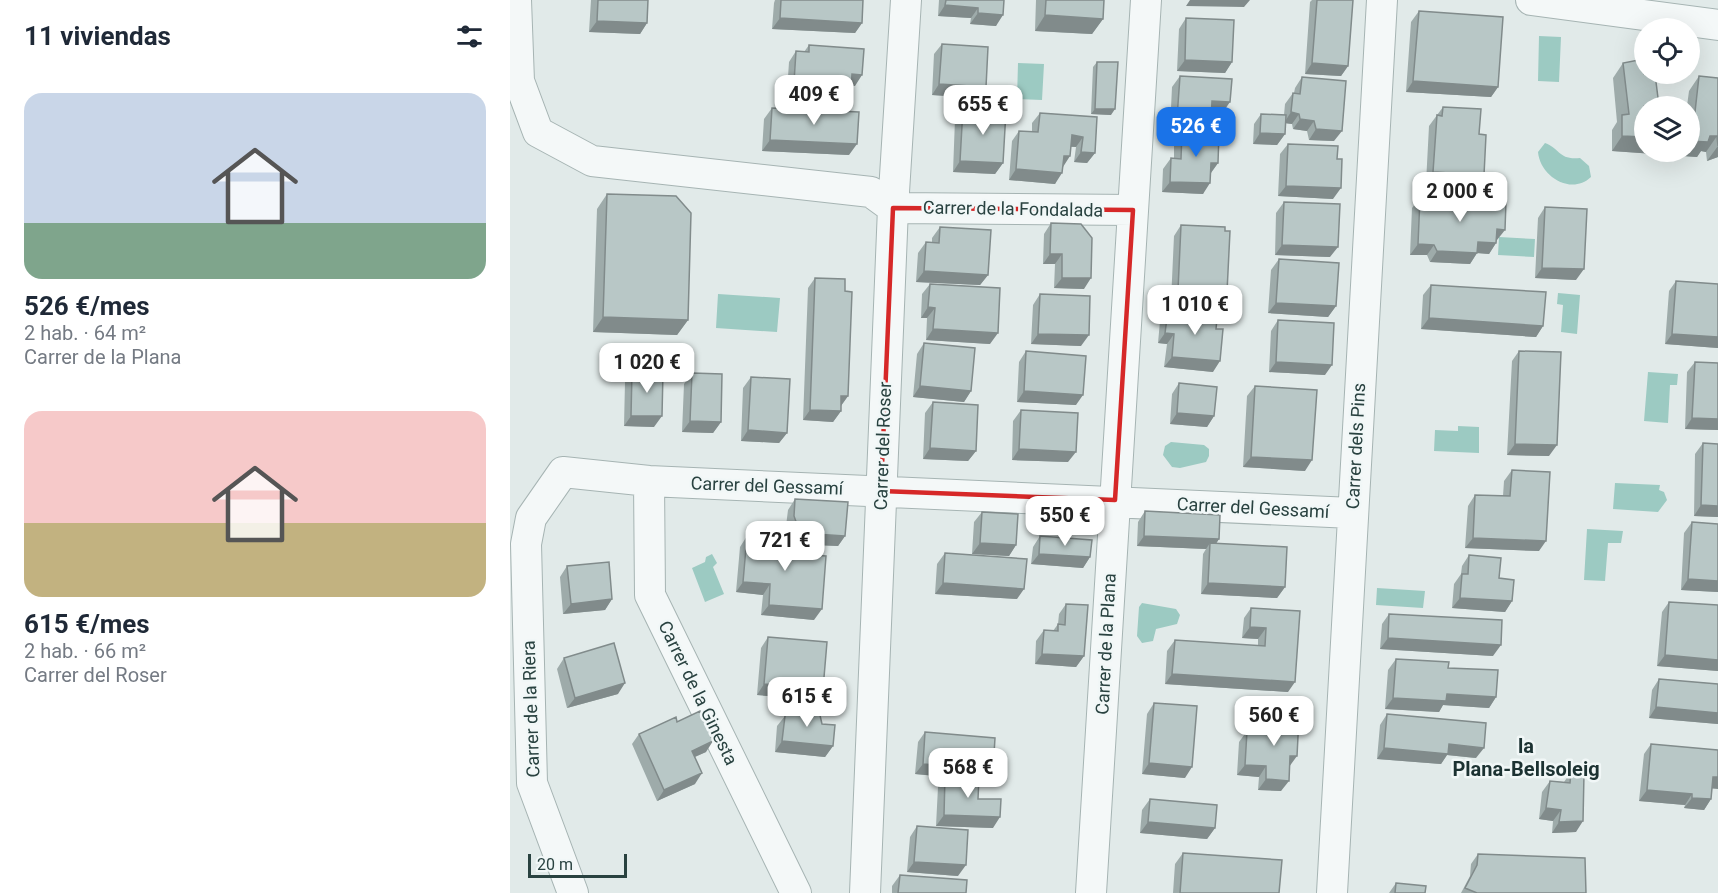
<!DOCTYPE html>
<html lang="es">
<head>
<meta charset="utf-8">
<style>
	body { margin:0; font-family:Roboto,sans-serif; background:#f2f2f3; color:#1f2937; height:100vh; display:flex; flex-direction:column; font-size:22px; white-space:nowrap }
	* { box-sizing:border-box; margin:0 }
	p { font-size:20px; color:#747a83 }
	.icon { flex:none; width:33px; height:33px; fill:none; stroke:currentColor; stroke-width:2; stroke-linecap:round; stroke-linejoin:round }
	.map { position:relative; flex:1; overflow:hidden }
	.panel { display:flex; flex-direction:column; background:#fff; width:510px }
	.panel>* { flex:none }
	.controls { position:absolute; left:1124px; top:18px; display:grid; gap:12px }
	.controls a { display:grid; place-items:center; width:66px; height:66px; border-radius:50%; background:#fff; box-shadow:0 6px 24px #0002; font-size:30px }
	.scale { position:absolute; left:18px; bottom:15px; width:99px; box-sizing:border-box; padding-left:6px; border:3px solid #294240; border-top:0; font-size:16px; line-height:21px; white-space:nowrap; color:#294240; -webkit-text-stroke:4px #f1f7f7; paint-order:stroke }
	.price { position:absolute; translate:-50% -51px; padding:0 14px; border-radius:12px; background:#fff; color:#222; font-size:20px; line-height:39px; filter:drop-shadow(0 2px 3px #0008) }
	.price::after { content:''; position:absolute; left:50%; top:36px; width:18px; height:14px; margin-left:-9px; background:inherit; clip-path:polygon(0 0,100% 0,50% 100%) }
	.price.current { background:#1a73e8; color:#fff }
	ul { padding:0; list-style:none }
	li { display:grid; align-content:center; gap:12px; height:318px; padding:0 24px }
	li span { display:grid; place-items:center; height:186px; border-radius:18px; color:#555 }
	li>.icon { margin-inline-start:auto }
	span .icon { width:108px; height:108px; fill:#fffc; stroke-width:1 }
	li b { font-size:26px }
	h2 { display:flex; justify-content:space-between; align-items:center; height:72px; padding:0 24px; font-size:26px }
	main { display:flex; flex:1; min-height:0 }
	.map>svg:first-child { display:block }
	.water { fill:#9ccac2 }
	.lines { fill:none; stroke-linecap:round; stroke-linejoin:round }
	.street-casing { stroke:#a6b4b3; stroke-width:32 }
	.street { stroke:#f4f8f8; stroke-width:30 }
	.wall { fill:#9eabaa }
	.shaded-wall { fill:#818b8b }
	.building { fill:#b8c7c6; stroke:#818b8b; stroke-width:1.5 }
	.marked { fill:none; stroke:#d62828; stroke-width:4.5; stroke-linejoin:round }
	.labels { text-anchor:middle; stroke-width:5; stroke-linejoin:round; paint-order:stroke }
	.street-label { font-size:18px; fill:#294240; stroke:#f1f7f7 }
	.neighbourhood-label { font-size:20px; font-weight:bold; fill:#1c3232; stroke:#f1f7f7 }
</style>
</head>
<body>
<main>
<section class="panel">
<h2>11 viviendas<svg class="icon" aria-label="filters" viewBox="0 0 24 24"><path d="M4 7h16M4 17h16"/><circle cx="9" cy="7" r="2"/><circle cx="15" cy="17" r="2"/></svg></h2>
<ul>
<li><span style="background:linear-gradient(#c9d6e8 70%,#7fa58c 0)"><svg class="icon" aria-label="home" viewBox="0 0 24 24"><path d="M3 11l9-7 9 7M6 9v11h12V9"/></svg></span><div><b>526 €/mes</b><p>2 hab. · 64 m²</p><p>Carrer de la Plana</p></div></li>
<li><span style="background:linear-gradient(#f6c9c9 60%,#c2b280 0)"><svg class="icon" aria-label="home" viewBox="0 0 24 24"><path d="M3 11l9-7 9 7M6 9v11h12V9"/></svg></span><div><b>615 €/mes</b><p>2 hab. · 66 m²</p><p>Carrer del Roser</p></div></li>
</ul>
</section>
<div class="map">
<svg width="1208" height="893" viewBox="0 0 1208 893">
	<rect width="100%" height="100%" fill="#e1eae9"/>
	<path class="water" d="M1029,36L1051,37L1049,82L1028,81Z
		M508,63L534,64L532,100L507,99Z
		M1035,143C1051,149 1048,160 1070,158L1079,166L1081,177C1061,196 1030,176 1028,152Z
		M989,237L1025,239L1024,257L988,255Z
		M1048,293L1070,295L1067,334L1051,332L1053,305L1047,304Z
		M208,294L270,298L267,332L206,328Z
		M1138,372L1168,374L1167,385H1160L1158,423L1134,421Z
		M948,426L969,427V453L924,451L925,430L948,431Z
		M661,442L694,445L699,449V456L696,462L670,468L662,467L653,455L655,446Z
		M1105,483L1150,485L1149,490L1154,492L1157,500L1148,512L1103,509Z
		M1077,529L1113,531L1111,543H1098L1095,581L1074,580Z
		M202,554L207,563L203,567L214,594L195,602L182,568L195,562L196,557Z
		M867,588L915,591L913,608L866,605Z
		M632,603L666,609L670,615L667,624L646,629L643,641L632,643L627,636L629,607Z"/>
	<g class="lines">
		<defs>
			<path id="street" d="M6,0L9,81L28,132L82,161L361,192L383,208L623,210
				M1021,0L1208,25
				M139,481L140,595L286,893
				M63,893L22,783L16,544L21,518L53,472L139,481L842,513
				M355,893L383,208L396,0
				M581,893L636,0
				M822,893L872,0"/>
		</defs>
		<use href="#street" class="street-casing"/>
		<use href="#street" class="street"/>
	</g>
	<path class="wall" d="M81,0H138L137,23L130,34L79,32Z
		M265,0H353L352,23L345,33L262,29L264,3Z
		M429,0H494L486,26L460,24L461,18L428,16Z
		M526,0H594L593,19L582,34L525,31Z
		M802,0H843L838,66L831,76L795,74L800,2Z
		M909,11L988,87L981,97L896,92L901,22Z
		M676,18L722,62L715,73L667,71L669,29Z
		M432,44L468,98L422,95L424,54Z
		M299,45L345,86L341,85L333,101L287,97V93L277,92L279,62L286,51L294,52Z
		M587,62L601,115L581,114L583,67Z
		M1113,63L1134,106L1179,152V106H1177L1179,91L1189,76L1208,78V157L1197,161L1196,152L1191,151L1187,157L1102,151V130L1107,122L1103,78Z
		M670,76L713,112H701V120L693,131L660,129L662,87Z
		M792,77L824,141L799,140L797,131L783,129L782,124L775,123V134L767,145L743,144L744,124L751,114L774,115L775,104L783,93H784L785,88Z
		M933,107L966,186L916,183L919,126Z
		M262,108L339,155L252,151L254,119Z
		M453,108L493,163L485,174L443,172L445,119Z
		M530,113L587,117L585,153L577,163L564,162L566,147H561L545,184L499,180L502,141L509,131L522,132V123Z
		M672,132L708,163L701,173L693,194L652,192L653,169L661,158H664V142Z
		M778,144L823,199L768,196L770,154Z
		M97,194L178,320L167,335L83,332L87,209Z
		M910,198L987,240L986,243L979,254L967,253L960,264L920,262L917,255H900L902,208Z
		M774,202L820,257L765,255L766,213Z
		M1035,207L1066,280L1025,278L1028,218Z
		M541,223L574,289L544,288L545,264H533L534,234Z
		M671,225L710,302L661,301L664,236Z
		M430,227L478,275L470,285L406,282L408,253L416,242H422V238Z
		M769,259L826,306L818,317L758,313L761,270Z
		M305,278L335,291L338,396L331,406V411L323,422L293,420L298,288Z
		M1166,281L1208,284V348L1155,344L1159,291Z
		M420,284L480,344L416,340L417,318H411L412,294Z
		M921,285L1033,326L1026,337L911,329L913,295Z
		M530,294L571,346L521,344L523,305Z
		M658,311L699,318L703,372L654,367L657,344L648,343L650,321Z
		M768,320L815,375L759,372L761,331Z
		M414,343L461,391L454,402L403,397L407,354Z
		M516,351L566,405L507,402L509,362Z
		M1009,351L1039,456L997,455L1002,361Z
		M1185,362L1208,363V430L1175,429L1177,372Z
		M122,371L144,427L114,426L115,382Z
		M182,373L211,422L203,433L172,432L174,384Z
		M241,377L277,433L269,443L231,441L233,388Z
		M669,383L704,416L697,427L660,424L662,394Z
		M745,386L795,471L733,467L737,396Z
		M423,402L466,451L458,461L413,459L415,413Z
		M511,410L558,462L502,460L503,421Z
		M1193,443L1208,517L1184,516L1185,454Z
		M1002,470L1029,551L955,548L958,506L965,495L993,496L994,481Z
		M285,499L335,536L328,546L287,544L286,554L304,620L251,615L253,595L226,592L230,547L237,536L281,539L276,526L278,510Z
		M635,511L709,539L706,543L775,587L767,598L691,594L693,554L696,549L627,546L628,522Z
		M472,512L506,545L499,556L462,554L464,522Z
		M1182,522L1208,524V592L1171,590L1174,533Z
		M530,536L580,557L573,568L521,564L523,547Z
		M435,553L507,599L425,594L427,564Z
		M959,555L989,578L1002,601L995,612L942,608L944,584L951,574L952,566Z
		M57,566L102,599L95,610L53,614L50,577Z
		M1159,602L1208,605V671L1147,666L1152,612Z
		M556,604L574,656L566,667L525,664L526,641L534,630L543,631L548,624L549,614Z
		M741,608L790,611L778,692L655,684L657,651L665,640L748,646V639L732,638L734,618Z
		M879,614L983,656L870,649L872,624Z
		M258,637L306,700L247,695L251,648Z
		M54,658L108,694L57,708L47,669Z
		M886,659L938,668L986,697L979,708L933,705L929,712L875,709L878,670Z
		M1149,679L1208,684V724L1139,718L1142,690Z
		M644,703L675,778L632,774L637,714Z
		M877,714L966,758L937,755L931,764L867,759L870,725Z
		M275,716L312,724L323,746L315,757L265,752L267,726Z
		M760,716L779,767L771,791L748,790L749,777L727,775L729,742L737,731L753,732V726Z
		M167,722L196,752L185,757V784L147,801L122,744L129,734Z
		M415,732L482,781L469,780L468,799L483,828L426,826L428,787L435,777L405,774L408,742Z
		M1141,744L1202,788L1201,799L1194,810L1174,808L1175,805L1129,801L1134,754Z
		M1061,772L1066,832L1042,833L1043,821L1029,819L1032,792L1040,781L1054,782Z
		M640,799L705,828L697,839L630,833L632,810Z
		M407,826L448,876L397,872L400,837Z
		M673,853L769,893H663L665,864Z
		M968,854L1076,893H951L960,876L961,864Z
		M390,875L456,893H382V886Z
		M886,883L915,893H879Z"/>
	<path class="shaded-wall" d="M680,0H740L734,7L676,6Z
		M435,5L468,8L461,18L428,16Z
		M468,13L493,15L486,26L460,24Z
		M535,15L593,19L582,34L525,31Z
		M270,18L352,23L345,33L262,29Z
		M87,21L137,23L130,34L79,32Z
		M675,60L722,62L715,73L667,71Z
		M802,63L838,66L831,76L795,74Z
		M342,74L352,75L345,86L335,85Z
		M903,81L988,87L981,97L896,92Z
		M284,82L295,83L287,93L277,92Z
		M429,84L476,87L468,98L422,95Z
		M294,86L341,90L333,101L287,97Z
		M702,101L720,102L713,112L694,111Z
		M585,109H605L601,115L581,114Z
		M781,112L789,114L782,124L774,123Z
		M667,118L701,120L693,131L660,129Z
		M790,119L804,121L797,131L783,129Z
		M806,129L832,131L824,141L799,140Z
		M750,133L775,134L767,145L743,144Z
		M562,135L573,137L566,147L555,146Z
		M1112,136L1134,137V152H1179V141L1200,136H1207L1196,152L1191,151L1187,157L1102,151Z
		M260,140L347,144L339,155L252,151Z
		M1208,146V157L1197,161Z
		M571,152L585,153L577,163L564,162Z
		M554,156H560L553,167Z
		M450,161L493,163L485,174L443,172Z
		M701,163H708L700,174Z
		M506,169L552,173L545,184L499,180Z
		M923,172L974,175L966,186L916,183Z
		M660,182L700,183L693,194L652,192Z
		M776,186L831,188L823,199L768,196Z
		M987,229L995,230L987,240H980Z
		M968,242L986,243L979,254L967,253L960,264L920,262L927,251Z
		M908,244L924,245L917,255H900Z
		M772,245L828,247L820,257L765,255Z
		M540,254H552L545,264H533Z
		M1032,268L1074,269L1066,280L1025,278Z
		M414,271L478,275L470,285L406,282Z
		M552,278H581L574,289L544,288Z
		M668,290L717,292L710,302L661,301Z
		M766,303L826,306L818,317L758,313Z
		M418,307L425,308L417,318H411Z
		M93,317L178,320L167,335L83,332Z
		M919,318L1033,326L1026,337L911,329Z
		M423,329L488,333L480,344L416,340Z
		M655,333L664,334L657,344L648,343Z
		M528,334L579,335L571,346L521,344Z
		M1162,334L1208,337V348L1155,344Z
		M662,357L710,361L703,372L654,367Z
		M766,362L822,365L815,375L759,372Z
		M410,386L461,391L454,402L403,397Z
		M514,391L573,395L566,405L507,402Z
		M331,396H338L330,407Z
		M300,410L331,411L323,422L293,420Z
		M667,413L704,416L697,427L660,424Z
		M121,416H152L144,427L114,426Z
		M1182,418L1208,419V430L1175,429Z
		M180,421L211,422L203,433L172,432Z
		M238,430L277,433L269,443L231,441Z
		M1005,444L1047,445L1039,456L997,455Z
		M420,448L466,451L458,461L413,459Z
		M509,449L566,452L558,462L502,460Z
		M741,457L802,460L795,471L733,467Z
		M1191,505L1208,506V517L1184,516Z
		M290,533L335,536L328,546L282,544Z
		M634,536L709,539L702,550L700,543L696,549L627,546Z
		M963,538L1036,541L1029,551L955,548Z
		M470,543L506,545L499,556L462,554Z
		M529,554L580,557L573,568L521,564Z
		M1178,579L1208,581V592L1171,590Z
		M233,582L260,584L253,595L226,592Z
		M433,583L514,589L507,599L425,594Z
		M698,583L775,587L767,598L691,594Z
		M950,598L1002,601L995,612L942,608Z
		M102,599L95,610L53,614L61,604Z
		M259,605L312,609L304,620L251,615Z
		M740,627L756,628L748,639L732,638Z
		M878,638L991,645L983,656L870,649Z
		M532,654L574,656L566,667L525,664Z
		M1155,655L1208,660V671L1147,666Z
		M662,674L785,682L778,692L655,684Z
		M115,683L108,694L57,708L65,698Z
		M254,684L313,689L306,700L247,695Z
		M937,694L986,697L979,708L933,705L929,712L875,709L883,698Z
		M1146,707L1208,713V724L1139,718Z
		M203,741L196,752L175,761L182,751Z
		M272,741L323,746L315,757L265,752Z
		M939,744L974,748L966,758L937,755L931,764L867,759L874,748Z
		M780,756H787L779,767Z
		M639,763L682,767L675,778L632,774Z
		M413,764L489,770L482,781L405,774Z
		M735,765L756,766L749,777L727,775Z
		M192,773L185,784L147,801L154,790Z
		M1203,777H1208V789L1196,788Z
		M756,779L779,781L771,791L748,790Z
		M1137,790L1182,794L1175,805L1129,801Z
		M1182,798L1201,799L1194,810L1174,808Z
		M1036,808L1051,810L1043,821L1029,819Z
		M434,815L490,817L483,828L426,826Z
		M1073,821L1066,832L1042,833L1049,822Z
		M638,822L705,828L697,839L630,833Z
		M404,862L456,865L448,876L397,872Z"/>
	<path class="building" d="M88,0H138L137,23L87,21Z
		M271,0H353L352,23L270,18Z
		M436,0H494L493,15L468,13V8L435,5Z
		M536,0H594L593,19L535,15Z
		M807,0H843L838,66L802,63Z
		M909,11L993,17L988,87L903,81Z
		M676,18L724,20L722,62L675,60Z
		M432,44L478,47L476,87L429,84Z
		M299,45L354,49L352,75L342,74L341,90L294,86L295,83L284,82L286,51L299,52Z
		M1134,59V74H1145L1149,106H1134V137L1112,136V115L1119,114L1113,63Z
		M587,62H608L605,109H585Z
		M670,76L722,79L720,102L702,101L701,120L667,118Z
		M1189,76L1208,78V146L1207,136H1200L1198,142L1179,141V111L1185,112Z
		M792,77L836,81L832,131L806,129L804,121L790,119L789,114L781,112L783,93L790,94Z
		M933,107L971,109L969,134L976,135L974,175L923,172L927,115L932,116Z
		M262,108L349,112L347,144L260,140Z
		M453,108L496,111L493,163L450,161Z
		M530,113L587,117L585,153L571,152L573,137L562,135L560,156H554L552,173L506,169L509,131L528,132Z
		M751,114L776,115L775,134L750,133Z
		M672,132L709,133L708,163H701L700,183L660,182L661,158L671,159Z
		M778,144L828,146L827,159H832L831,188L776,186Z
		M97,194L166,196L181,213L178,320L93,317Z
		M910,198L996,201L995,230L987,229L986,243L968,242L967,253L927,251L924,245L908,244Z
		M774,202L830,204L828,247L772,245Z
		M1035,207L1077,209L1074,269L1032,268Z
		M541,223L571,224L582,238L581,278H552V254H540Z
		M671,225L715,227V231H720L717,292L668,290Z
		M430,227L481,230L478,275L414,271L416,242L429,243Z
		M769,259L829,263L826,306L766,303Z
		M305,278L335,279V291L342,292L338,396H331V411L300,410Z
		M1166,281L1208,284V337L1162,334Z
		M420,284L490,288L488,333L423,329L425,308L418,307Z
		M921,285L1036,292L1033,326L919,318Z
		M530,294L580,296L579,335L528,334Z
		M658,311L700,315L699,318L707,319L706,329H713L710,361L662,357L664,334L655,333Z
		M768,320L824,323L822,365L766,362Z
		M414,343L465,348L461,391L410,386Z
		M516,351L576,356L573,395L514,391Z
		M1009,351L1051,352L1047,445L1005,444Z
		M1185,362L1208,363V419L1182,418Z
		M122,371L153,372L152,416H121Z
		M182,373L212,374L211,422L180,421Z
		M241,377L280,379L277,433L238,430Z
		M669,383L707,387L704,416L667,413Z
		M745,386L807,390L802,460L741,457Z
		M423,402L468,405L466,451L420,448Z
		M511,410L568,413L566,452L509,449Z
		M1193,443L1208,444V506L1191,505Z
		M1002,470L1040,472L1036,541L963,538L965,495L1000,496Z
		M285,499L338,502L335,536L290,533L284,516Z
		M635,511L710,515L709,539L634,536Z
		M472,512L508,514L506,545L470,543Z
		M1182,522L1208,524V581L1178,579Z
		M237,536L287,540L286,554L316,556L312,609L259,605L260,584L233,582Z
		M530,536L582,540L580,557L529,554Z
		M700,543L777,547L775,587L698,583Z
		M435,553L517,559L514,589L433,583Z
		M959,555L991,558L989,578L1004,580L1002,601L950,598L952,574H958Z
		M99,562L102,599L61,604L57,566Z
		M1159,602L1208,605V660L1155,655Z
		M556,604L578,605L574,656L532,654L534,630L548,631V624L555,625Z
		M741,608L790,611L785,682L662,674L665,640L755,646L756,628L740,627Z
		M879,614L992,620L991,645L878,638Z
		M258,637L317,642L313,689L254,684Z
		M104,643L115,683L65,698L54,658Z
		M886,659L939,662L938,668L988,670L986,697L937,694L936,701L883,698Z
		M1149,679L1208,684V713L1146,707Z
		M644,703L687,706L682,767L639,763Z
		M283,709L309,711L312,724L325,725L323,746L272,741L275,716Z
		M190,711L203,741L182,751L192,773L154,790L129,734L166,717L167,722Z
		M877,714L976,723L974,748L939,744L938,754L874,748Z
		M760,716L789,717L787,756H780L779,781L756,779V766L735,765L737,731L760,733Z
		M415,732L485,738L484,754H491L489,770L413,764Z
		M1141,744L1208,750V777H1203L1201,799L1182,798V794L1137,790Z
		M1061,772L1074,774L1073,821L1049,822L1051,810L1036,808L1040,781L1060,783Z
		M435,776L469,777L468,799H491L490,817L434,815Z
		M640,799L707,805L705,828L638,822Z
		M407,826L458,830L456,865L404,862Z
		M673,853L772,860L769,893H670Z
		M968,854L1075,858L1076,893H967L955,888L967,865Z
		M390,875L457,880L456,893H388Z
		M886,883L916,886L915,893H885Z"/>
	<path class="marked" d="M383,208L623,210L605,500L371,491Z"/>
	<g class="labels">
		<g class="street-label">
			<text transform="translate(503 209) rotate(1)" y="6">Carrer de la Fondalada</text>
			<text transform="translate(373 446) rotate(-88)" y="6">Carrer del Roser</text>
			<text transform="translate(846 446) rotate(-87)" y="6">Carrer dels Pins</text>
			<text transform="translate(257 486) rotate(2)" y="6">Carrer del Gessamí</text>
			<text transform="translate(743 508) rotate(3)" y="6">Carrer del Gessamí</text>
			<text transform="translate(596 644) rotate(-87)" y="6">Carrer de la Plana</text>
			<text transform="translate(188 693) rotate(64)" y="6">Carrer de la Ginesta</text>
			<text transform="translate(21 709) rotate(-92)" y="6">Carrer de la Riera</text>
		</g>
		<g class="neighbourhood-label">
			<text x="1016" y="753">la<tspan x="1016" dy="23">Plana-Bellsoleig</tspan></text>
		</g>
	</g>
</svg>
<div class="controls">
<a><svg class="icon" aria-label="locate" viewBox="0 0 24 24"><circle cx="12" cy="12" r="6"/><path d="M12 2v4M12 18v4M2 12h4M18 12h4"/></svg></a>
<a><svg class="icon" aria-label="layers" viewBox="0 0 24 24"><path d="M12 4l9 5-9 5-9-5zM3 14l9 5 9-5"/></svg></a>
</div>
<div class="scale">20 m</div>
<b class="price" style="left:304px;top:126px">409 €</b>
<b class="price" style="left:473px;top:136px">655 €</b>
<b class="price current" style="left:686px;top:158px">526 €</b>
<b class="price" style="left:950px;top:223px">2 000 €</b>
<b class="price" style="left:685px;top:336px">1 010 €</b>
<b class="price" style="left:137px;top:394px">1 020 €</b>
<b class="price" style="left:555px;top:547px">550 €</b>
<b class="price" style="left:275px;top:572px">721 €</b>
<b class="price" style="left:297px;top:728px">615 €</b>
<b class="price" style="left:764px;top:747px">560 €</b>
<b class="price" style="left:458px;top:799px">568 €</b>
</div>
</main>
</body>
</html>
